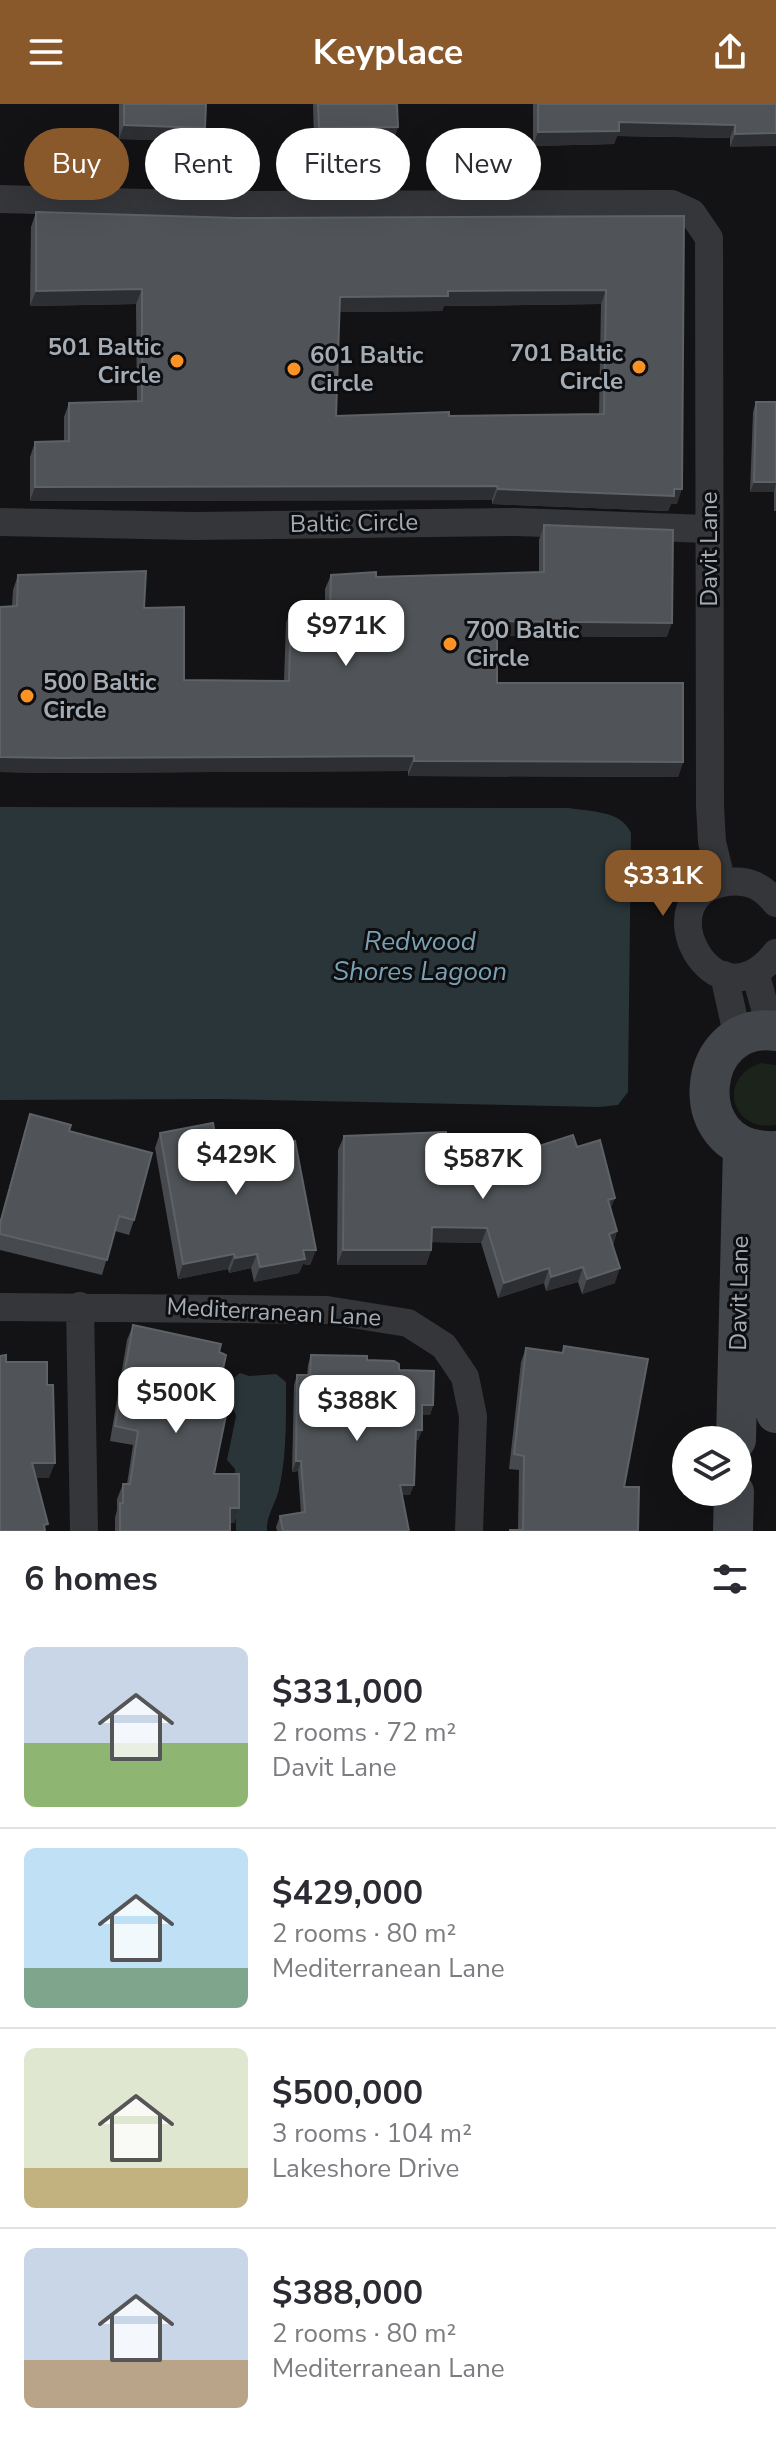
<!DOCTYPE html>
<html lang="en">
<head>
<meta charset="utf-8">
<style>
	body { margin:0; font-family:"Nunito Sans",sans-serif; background:#f2f2f3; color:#2b2b33; height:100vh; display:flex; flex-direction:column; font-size:30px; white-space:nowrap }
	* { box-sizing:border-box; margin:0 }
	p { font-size:26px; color:#7c7c81 }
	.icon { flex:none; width:44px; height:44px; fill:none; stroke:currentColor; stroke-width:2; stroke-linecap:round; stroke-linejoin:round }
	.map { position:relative; height:1427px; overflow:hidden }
	.drawer { display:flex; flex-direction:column; background:#fff; flex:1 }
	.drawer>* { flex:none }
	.top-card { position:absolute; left:24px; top:24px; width:728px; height:72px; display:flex; gap:16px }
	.fabs { position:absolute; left:672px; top:1322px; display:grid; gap:16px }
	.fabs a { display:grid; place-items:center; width:80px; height:80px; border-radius:50%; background:#fff; box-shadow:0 8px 32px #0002; font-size:40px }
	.price { position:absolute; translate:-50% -68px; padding:0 18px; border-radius:16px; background:#fff; color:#222; font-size:26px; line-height:52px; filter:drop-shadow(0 2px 4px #0008) }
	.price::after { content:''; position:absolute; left:50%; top:48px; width:24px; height:18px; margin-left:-12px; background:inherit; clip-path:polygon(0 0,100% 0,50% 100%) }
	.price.current { background:#89592c; color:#fff }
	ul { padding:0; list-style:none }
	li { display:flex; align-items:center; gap:24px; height:200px; padding:0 24px }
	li+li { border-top:2px solid #e1e1e2 }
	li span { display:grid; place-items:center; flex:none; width:224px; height:160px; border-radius:12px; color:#555 }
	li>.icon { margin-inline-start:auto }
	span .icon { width:96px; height:96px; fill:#fffc; stroke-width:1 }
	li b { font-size:34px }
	h2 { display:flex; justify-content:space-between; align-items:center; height:96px; padding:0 24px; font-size:34px }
	.chip { padding:0 28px; border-radius:36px; background:#fff; box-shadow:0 8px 32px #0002; font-size:28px; line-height:72px }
	.chip.current { background:#89592c; color:#fff }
	header { display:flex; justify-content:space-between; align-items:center; height:104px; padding:0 24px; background:#89592c; color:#fff; font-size:36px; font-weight:700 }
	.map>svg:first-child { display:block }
	.grass { fill:#1b231b }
	.water { fill:#293539 }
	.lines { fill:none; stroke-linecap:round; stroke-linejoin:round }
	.street { stroke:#34363a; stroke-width:28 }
	.secondary { stroke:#42454a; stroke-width:40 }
	.wall { fill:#46494d; fill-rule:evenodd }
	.shaded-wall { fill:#2d2f32 }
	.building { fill:#505458; stroke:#5d6267; stroke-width:2; fill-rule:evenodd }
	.poi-dot { fill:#fc9124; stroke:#0e0e10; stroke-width:3 }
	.labels { text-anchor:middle; stroke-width:6; stroke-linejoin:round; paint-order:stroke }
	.poi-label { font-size:24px; font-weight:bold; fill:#a4adb6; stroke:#0e0e10; text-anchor:start }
	.street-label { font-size:24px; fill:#a4adb6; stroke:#0e0e10 }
	.water-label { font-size:26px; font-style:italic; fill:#79a2b4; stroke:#0e0e10 }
</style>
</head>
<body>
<header><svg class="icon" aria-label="menu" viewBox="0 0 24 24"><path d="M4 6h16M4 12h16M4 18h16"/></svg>Keyplace<svg class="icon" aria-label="share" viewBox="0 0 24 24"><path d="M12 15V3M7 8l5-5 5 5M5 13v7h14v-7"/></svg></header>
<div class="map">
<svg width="776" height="1427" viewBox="0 0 776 1427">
	<rect width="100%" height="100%" fill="#131315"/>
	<path class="grass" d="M761,959L776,961V1021C730,1029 717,973 761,959Z"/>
	<path class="water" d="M0,703L569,704C591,708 621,706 631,729L628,988L618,1001L599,1003L220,995L0,996Z
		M240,1269L249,1272L276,1270L286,1278C286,1313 287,1351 279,1385C276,1400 266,1411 267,1427H236L235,1365L227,1356L236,1312L230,1295L235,1273Z"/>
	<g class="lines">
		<path class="street" d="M0,95L219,101L672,100L692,109L709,134L710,702L712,738L722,779
			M0,418L193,422L517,418L708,425
			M776,799C763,783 749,775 728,778C641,789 714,929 776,849
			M755,868L771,926
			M724,871L738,934
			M80,1202L84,1427
			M0,1203L327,1206L408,1219L444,1242L465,1273L473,1312L469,1427"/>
		<path class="secondary" d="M768,1047C683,1046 695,915 776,927
			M775,1047L771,1265L776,1309
			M736,1336L743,1042
			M733,1427L734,1388"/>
	</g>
	<path class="wall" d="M119,0H206L205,24L200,37L119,35Z
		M313,0H397L398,23L393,37H314Z
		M533,0H776L730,43V34L617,32L614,40L533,42Z
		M36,108L237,114L684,112L677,400H671L668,407L492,400V396L30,397V353L35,338H64V313L69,299L137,297L136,200L30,202L31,123ZM601,200L599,310L336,312L339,208L442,207L444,202Z
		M756,298H776V407H774V388H750L753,308Z
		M544,421L667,533L497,532V579L683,658L678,673L408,672V667L53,669L0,668V503L12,502L13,486L18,471L144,504L184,576L284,577L286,519L291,504H325V485L331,471L376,473L539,468V436Z
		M30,1010L69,1027L134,1116L129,1131L115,1127L102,1171L0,1146V1116L25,1025Z
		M160,1029L216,1036L251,1045L316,1146L310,1161L303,1160L299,1169L254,1178L251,1164L229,1169L228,1165L178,1175L155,1044Z
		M344,1032L445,1061L577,1043L611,1105L617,1127L613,1141L615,1179L582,1190L578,1178L546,1187L544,1179L498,1194L481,1139L431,1138V1146L426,1161H337L338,1046Z
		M133,1221L219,1248L221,1274L214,1370L239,1404L234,1419H230V1427H115V1414L117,1406V1395L123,1380H127L133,1341L110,1337L127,1236Z
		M564,1242L624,1383L638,1427L518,1426L519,1366L509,1365L521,1258L526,1244L562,1249Z
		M311,1251L367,1256L399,1266L433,1301L430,1311H422V1326L418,1336H415L410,1391H402L409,1427H277L276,1423L280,1412L301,1409L298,1367L292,1368L294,1281L297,1271H307L308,1261Z"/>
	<path class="shaded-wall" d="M619,18L735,21L730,34L617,32L614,40L533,42L538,28Z
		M124,21L205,24L200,37L119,35Z
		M398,23L393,37H314L319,24Z
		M776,29V42L730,43L735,30Z
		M142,185L136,200L30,202L36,187Z
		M606,186L601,200L444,202L442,207L334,208L340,193L448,187Z
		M754,378H776L774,388H750Z
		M497,382L492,396L30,397L35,383Z
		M498,385H682L677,400H671L668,407L492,400Z
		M497,517L672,519L667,533L491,532Z
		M414,652L408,667L53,669L0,668V653Z
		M414,657L683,658L678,673L408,672Z
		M615,1094L609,1109L608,1096Z
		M432,1123L487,1124L481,1139L426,1138Z
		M617,1127L612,1142L609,1130Z
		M303,1146H316L310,1161L303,1160L299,1169L254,1178L260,1163Z
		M343,1146H431L426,1161H337Z
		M234,1150L228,1165L178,1175L183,1160Z
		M257,1150L251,1164L229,1169L235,1154Z
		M583,1163L578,1178L546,1187L551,1173Z
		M549,1164L544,1179L498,1194L504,1179Z
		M620,1164L615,1179L582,1190L587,1175Z
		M422,1301H433L430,1311H418Z
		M416,1326H422L418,1336L412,1337Z
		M296,1357H301L298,1367L292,1368Z
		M32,1359H55L49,1374H27Z
		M400,1381H414L410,1391H396Z
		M230,1404H239L234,1419L224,1418Z"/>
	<path class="building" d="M124,0H206L205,24L124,21Z
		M318,0H397L398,23L319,24Z
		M538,0H776V29L735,30V21L619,18V27L538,28Z
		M36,108L237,114L684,112L682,385H674V392L498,385L497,382L35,383V338L69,337V299L142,297V185L36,187ZM606,186L604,310L449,312V308L336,312L340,193L448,192V187Z
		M756,298H776V378H754Z
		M544,421L673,426L672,519L497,517V579H683V658L414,657V652L58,654L0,653V503L17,502L18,471L146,467L144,504L184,503V576L289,577L291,504H330L331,471L376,468V473L544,468Z
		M30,1010L71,1021L69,1027L152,1049L134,1116L119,1112L107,1156L0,1130V1120Z
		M213,1019L216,1036L248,1029L251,1045L295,1037L316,1146H303L305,1155L260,1163L257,1150L235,1154L234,1150L183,1160L160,1029Z
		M446,1028L445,1061L505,1043L508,1052L573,1031L577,1043L600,1036L615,1094L608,1096L617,1127L609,1130L620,1164L587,1175L583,1163L551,1173L549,1164L504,1179L487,1124L432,1123L431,1146H343L344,1032Z
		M133,1221L221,1240L219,1248L226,1251L221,1274L233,1277L214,1370H239V1404H230V1427H120V1399H123V1380H130L138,1327L115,1322Z
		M564,1242L648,1255L624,1383H639L638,1427H510V1426H523L524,1352L514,1350L526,1244L563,1249Z
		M6,1251V1258H47V1281H53L55,1359H32L48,1420L44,1421L45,1427H0V1252Z
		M311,1251L367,1252V1256L394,1257L399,1260V1266L434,1267L433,1301H422V1326H416L414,1381H400L409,1427H283L280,1412L305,1408L301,1357H296L297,1271H310Z"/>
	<g class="poi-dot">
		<circle cx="177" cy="257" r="8"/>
		<circle cx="639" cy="263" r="8"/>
		<circle cx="294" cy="265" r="8"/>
		<circle cx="450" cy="540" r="8"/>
		<circle cx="27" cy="592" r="8"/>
	</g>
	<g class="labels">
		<g class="poi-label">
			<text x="161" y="251" text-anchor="end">501 Baltic<tspan x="161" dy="28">Circle</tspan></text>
			<text x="623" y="257" text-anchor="end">701 Baltic<tspan x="623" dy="28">Circle</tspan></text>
			<text x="310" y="259">601 Baltic<tspan x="310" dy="28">Circle</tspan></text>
			<text x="466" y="534">700 Baltic<tspan x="466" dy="28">Circle</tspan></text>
			<text x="43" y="586">500 Baltic<tspan x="43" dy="28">Circle</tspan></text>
		</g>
		<g class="street-label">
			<text transform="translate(354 419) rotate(-1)" y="8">Baltic Circle</text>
			<text transform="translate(709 445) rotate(-90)" y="8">Davit Lane</text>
			<text transform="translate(739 1189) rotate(-89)" y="8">Davit Lane</text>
			<text transform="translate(274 1208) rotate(3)" y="8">Mediterranean Lane</text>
		</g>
		<g class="water-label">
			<text x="420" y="846">Redwood<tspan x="420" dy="30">Shores Lagoon</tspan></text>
		</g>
	</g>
</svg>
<div class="fabs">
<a><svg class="icon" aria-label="layers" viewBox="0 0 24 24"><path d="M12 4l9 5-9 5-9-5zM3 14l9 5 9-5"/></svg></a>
</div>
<b class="price" style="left:346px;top:564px">$971K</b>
<b class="price current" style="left:663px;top:814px">$331K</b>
<b class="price" style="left:236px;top:1093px">$429K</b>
<b class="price" style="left:483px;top:1097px">$587K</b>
<b class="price" style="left:176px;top:1331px">$500K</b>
<b class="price" style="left:357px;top:1339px">$388K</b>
<div class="top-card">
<a class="chip current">Buy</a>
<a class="chip">Rent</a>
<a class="chip">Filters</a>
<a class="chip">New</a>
</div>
</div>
<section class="drawer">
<h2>6 homes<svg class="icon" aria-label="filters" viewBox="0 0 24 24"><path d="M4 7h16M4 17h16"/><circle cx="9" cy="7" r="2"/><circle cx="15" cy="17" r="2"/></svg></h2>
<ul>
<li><span style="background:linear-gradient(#c9d6e8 60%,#8fb573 0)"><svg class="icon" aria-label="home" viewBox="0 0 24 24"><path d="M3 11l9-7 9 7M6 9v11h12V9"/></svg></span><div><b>$331,000</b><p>2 rooms · 72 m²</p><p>Davit Lane</p></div></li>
<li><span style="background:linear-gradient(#bfe0f5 75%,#7fa58c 0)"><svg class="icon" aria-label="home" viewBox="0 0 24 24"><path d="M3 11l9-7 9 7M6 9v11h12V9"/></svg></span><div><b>$429,000</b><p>2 rooms · 80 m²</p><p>Mediterranean Lane</p></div></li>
<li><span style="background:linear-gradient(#dfe7d0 75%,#c2b280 0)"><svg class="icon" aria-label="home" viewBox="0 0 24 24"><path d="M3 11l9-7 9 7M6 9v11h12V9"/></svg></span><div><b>$500,000</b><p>3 rooms · 104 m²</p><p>Lakeshore Drive</p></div></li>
<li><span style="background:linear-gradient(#c9d6e8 70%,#b9a48a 0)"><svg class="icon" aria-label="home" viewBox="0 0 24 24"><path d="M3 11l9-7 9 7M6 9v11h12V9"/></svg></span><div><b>$388,000</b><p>2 rooms · 80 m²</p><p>Mediterranean Lane</p></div></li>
</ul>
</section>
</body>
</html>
